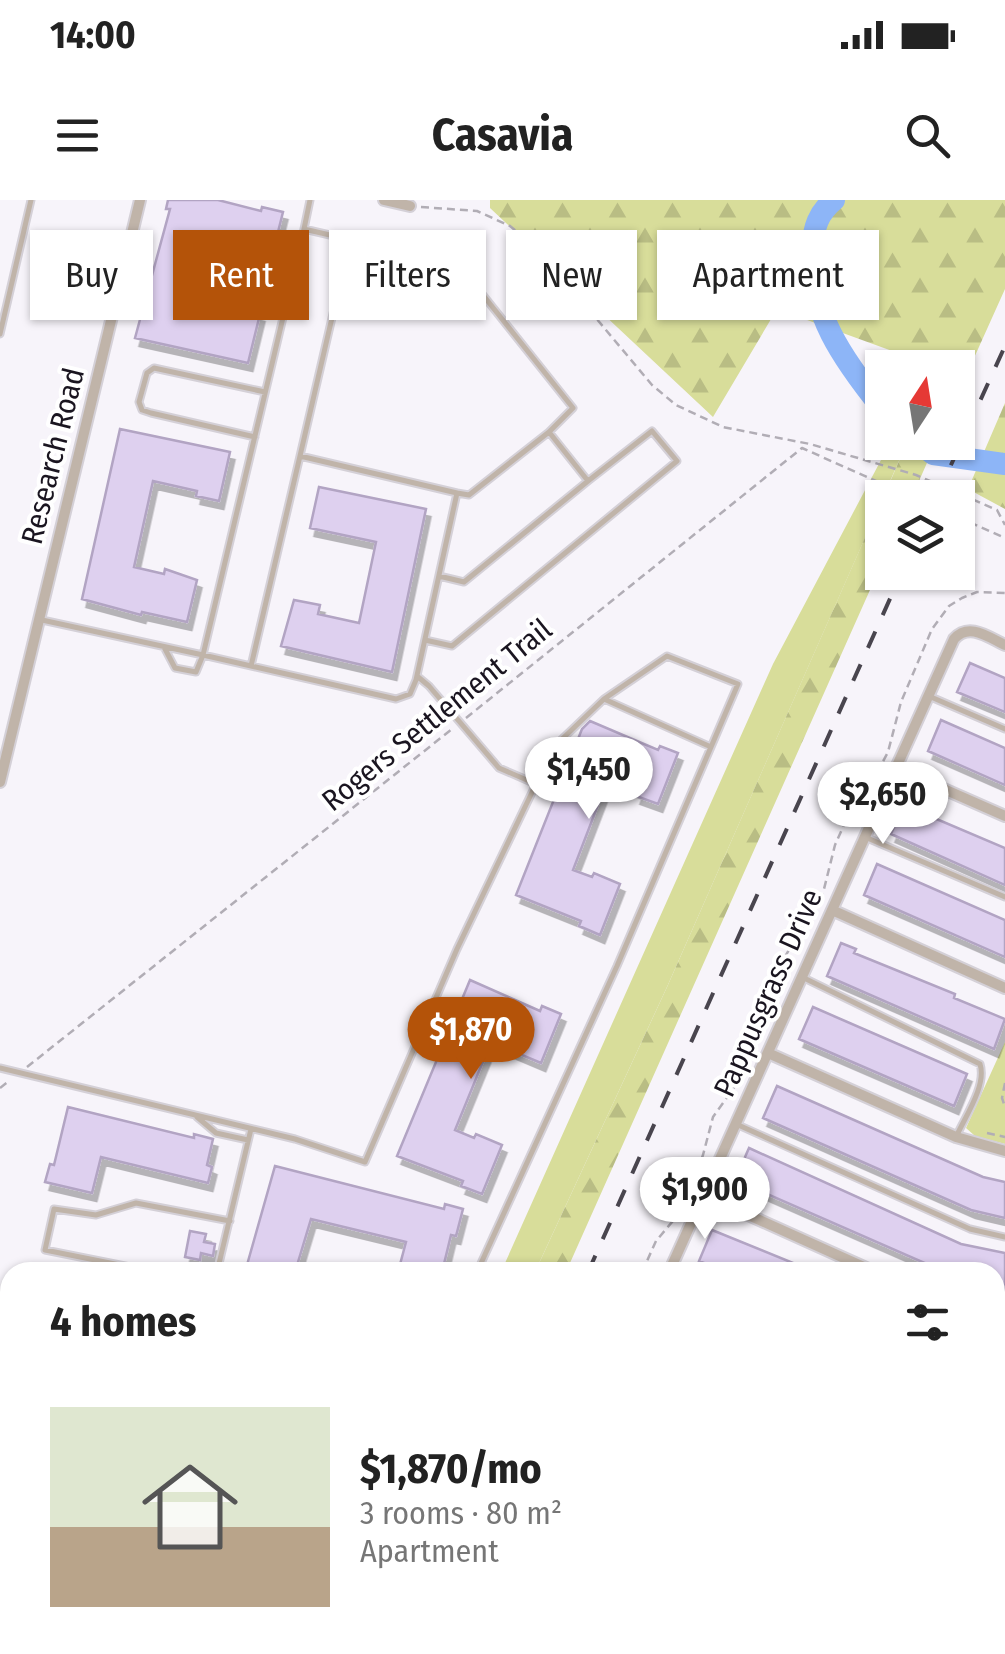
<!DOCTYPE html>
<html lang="en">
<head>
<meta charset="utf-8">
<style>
	body { margin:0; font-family:"Fira Sans Condensed",sans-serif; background:#f6f6f6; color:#222; height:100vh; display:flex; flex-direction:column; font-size:38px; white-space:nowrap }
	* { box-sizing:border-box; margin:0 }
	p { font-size:32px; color:#767676 }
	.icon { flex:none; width:55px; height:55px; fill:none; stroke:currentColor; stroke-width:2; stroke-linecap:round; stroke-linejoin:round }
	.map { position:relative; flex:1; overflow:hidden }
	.sheet { position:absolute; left:0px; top:1062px; width:1005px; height:392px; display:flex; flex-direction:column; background:#fff; border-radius:30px 30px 0 0; box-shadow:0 2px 8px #0004 }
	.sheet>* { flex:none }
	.top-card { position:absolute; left:30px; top:30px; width:945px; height:90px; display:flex; gap:20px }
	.needle { width:65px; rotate:12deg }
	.buttons { position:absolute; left:865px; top:150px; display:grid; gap:20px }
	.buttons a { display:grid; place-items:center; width:110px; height:110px; border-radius:0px; background:#fff; box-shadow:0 2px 8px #0004; font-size:50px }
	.price { position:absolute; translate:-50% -85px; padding:0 22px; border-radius:35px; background:#fff; color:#222; font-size:32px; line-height:65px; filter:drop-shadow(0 2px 5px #0008) }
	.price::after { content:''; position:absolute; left:50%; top:60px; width:30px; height:22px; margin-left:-15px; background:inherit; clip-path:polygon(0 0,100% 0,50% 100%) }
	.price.current { background:#b45309; color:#fff }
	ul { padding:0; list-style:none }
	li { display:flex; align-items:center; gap:30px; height:250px; padding:0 50px }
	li+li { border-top:2px solid #e0e0e0 }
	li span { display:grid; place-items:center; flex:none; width:280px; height:200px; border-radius:0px; color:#555 }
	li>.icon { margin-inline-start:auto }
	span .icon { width:120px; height:120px; fill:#fffc; stroke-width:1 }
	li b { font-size:42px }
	h2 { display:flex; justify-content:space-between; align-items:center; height:120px; padding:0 50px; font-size:42px }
	.chip { padding:0 35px; border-radius:0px; background:#fff; box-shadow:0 2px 8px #0004; font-size:35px; line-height:90px }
	.chip.current { background:#b45309; color:#fff }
	.status { display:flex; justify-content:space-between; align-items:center; height:70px; padding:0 50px; background:#fff; direction:ltr }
	.status svg { height:28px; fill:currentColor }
	header { display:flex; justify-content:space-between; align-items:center; height:130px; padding:0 50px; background:#fff; font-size:45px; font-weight:700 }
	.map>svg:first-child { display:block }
	.green { fill:#d8dd9a }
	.forest { fill:url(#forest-firs) }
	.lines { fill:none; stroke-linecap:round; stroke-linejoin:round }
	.river { stroke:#8db5f7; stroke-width:22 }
	.building { fill:#ded0ef; stroke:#b2a4c3; stroke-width:2.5; filter:url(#shadow) }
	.lane-casing { stroke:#d4d0d7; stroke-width:9 }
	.street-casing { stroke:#d4d0d7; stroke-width:14 }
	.path { stroke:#b1adb5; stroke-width:2.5; stroke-dasharray:8 5; stroke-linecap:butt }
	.lane { stroke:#c0b4a9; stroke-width:5 }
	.street { stroke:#c0b4a9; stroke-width:10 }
	.rail { stroke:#49454e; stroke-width:4; stroke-dasharray:18 18; stroke-linecap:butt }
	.labels { text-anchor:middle; stroke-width:8; stroke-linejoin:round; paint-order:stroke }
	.street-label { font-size:30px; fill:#1a1520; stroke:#fff }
</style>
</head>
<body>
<div class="status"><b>14:00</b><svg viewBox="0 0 49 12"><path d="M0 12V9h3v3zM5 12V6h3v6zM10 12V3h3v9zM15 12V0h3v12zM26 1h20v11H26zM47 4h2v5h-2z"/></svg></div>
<header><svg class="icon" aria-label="menu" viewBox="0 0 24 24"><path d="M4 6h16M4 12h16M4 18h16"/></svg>Casavia<svg class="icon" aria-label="search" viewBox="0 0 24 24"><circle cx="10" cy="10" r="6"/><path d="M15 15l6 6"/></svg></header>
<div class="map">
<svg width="1005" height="1454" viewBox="0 0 1005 1454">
	<defs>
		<pattern id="forest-firs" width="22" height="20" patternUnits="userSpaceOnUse" patternTransform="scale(2.5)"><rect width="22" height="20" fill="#d8dd9a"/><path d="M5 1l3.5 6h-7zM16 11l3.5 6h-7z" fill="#b9bd84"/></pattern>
		<filter id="shadow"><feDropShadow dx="4.5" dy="8" stdDeviation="0" flood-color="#0004"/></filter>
	</defs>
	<rect width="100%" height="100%" fill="#f7f4fa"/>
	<path class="green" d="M890,243H936L930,256L906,245L667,787L535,1072H501L773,464Z
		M1005,842V944L975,936L966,928Z
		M995,1129L1005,1132V1246L995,1274Z
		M606,1445H768L764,1454H602Z"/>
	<path class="forest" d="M490,0H1005V89L965,178L958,175V168L936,167L777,109L713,217L490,8Z
		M1005,203V309L968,289Z
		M906,245L930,256L912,297L883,298Z
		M882,299V363L566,1072H535L667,787Z"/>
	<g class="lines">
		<path class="river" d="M834,0C818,13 814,27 812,48C808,111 844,161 882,208
			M918,242L933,254L1005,264"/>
	</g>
	<path class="building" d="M168,0H218L261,11L262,7L283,12L270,64L242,58L244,50L208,41L191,106L228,115L230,107L260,114L248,163L135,138L170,9H166Z
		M120,229L230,252L219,301L196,296L197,291L153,281L134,367L164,374L165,369L197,380L187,422L142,412L141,415L82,399Z
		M319,287L426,309L392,472L281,446L294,400L320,405L318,414L359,423L376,342L310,328Z
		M970,463L1005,478V512L957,492Z
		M941,520L1005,548V585L928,551Z
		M590,521L658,550L660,546L678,553L658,604L636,596L638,591L608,579L573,670L592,677L594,673L620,684L600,735L579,726L581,721L516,695L582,529Z
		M906,599L923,605L920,612L1005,648V685L891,634Z
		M877,664L1005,720V757L864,695Z
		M841,743L856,749L854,753L955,794L954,798L1005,819L994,849L827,776Z
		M470,780L540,811L542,806L561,814L541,863L491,842L455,930L474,938L476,934L502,945L482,994L461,986L463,981L397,956Z
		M813,807L967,874L954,906L799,839Z
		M777,886L983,977L1005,982V1018L971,1010L763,918Z
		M68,907L194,938V934L213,939L207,965L212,967L208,983L101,957L92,993L45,982L50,964L54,965Z
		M749,948L961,1044L1005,1053V1090L995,1088V1072H945L735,980Z
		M275,966L444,1009L445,1004L463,1009L456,1036L451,1035L442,1072H398L406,1042L311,1019L295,1072H279L247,1065Z
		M712,1030L815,1072H726L699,1061Z
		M190,1031L206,1034L204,1042L215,1044L213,1056L201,1053L200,1060L185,1057Z
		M0,1114L10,1117V1215L0,1213Z
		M0,1325L10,1327V1405L0,1403Z"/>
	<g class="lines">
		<defs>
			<path id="lane" d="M310,0L304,29L459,65L573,208L549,232
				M0,134L31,0
				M255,237L151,213L142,210L139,202L147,173L154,168L265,192
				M300,256L350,40
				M439,376L464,382L588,281L549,232L469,295L457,293
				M42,420L203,455L304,29
				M425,440L452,446L677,261L652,231L588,281
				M164,447L175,468L196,472L203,455L396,499L410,494L416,480L457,293L300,256L251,466
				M417,476L429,486L499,568L536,584
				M931,497L1005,529
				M604,499L667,456L738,484L711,547
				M865,637L1005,697
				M802,777L980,864C987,885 965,917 956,937
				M0,868L295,939L365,962L457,749L536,584L559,542L604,499L711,547L617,766L477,1072
				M197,917L216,933L248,940
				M736,924L970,1029L1005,1037
				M672,1067L684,1072
				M155,1072L45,1050L54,1009L96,1015L136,1003L230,1021
				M217,1072L251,929
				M0,1095L10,1098
				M0,1306L10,1308
				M0,1425H10
				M264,1445L308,1451
				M493,1454L497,1445
				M773,1454L777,1445"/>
			<path id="street" d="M384,0L410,6
				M896,568L1005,616
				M0,582L140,0
				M832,710L1005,788
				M768,853L956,937L1005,951
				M704,995L875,1072
				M669,1072L954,439C969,422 988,437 1005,445
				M995,1120L1005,1123
				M995,1294L1005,1270
				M995,1313L1005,1318
				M852,1445L872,1454
				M593,1454L597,1445
				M914,1454L918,1445"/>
		</defs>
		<use href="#lane" class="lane-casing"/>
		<use href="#street" class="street-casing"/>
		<path class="path" d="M421,7L477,11L510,26L539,50L652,185L676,205L723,227L810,244L916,275L997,310L1005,325
			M958,317L1005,338
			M466,518L802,248L914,298
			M27,867L452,529
			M1005,883L1002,898L1005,907
			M0,888L9,881
			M987,933L1005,937
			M642,1072L656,1041L683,1009L703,955L713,917L738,882L758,835L774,775L823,693L835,645L857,596L871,584L888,552L901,502L932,429L949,406L962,398L977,392L1005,393
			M734,1445L739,1454
			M481,1454L485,1445
			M609,1454L613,1445
			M626,1454L627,1445
			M662,1454L665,1445
			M735,1454L742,1445"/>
		<use href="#lane" class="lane"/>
		<use href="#street" class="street"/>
		<path class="rail" d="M936,298L1005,146
			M588,1072L902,372
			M417,1454L421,1445"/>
	</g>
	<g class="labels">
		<g class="street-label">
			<text transform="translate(53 256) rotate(-76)" y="10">Research Road</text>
			<text transform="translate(437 515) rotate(-39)" y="10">Rogers Settlement Trail</text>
			<text transform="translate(768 793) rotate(-66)" y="10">Pappusgrass Drive</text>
		</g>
	</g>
</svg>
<div class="buttons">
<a><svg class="needle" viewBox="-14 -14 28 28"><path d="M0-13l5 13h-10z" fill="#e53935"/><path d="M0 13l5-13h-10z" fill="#767676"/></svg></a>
<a><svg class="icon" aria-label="layers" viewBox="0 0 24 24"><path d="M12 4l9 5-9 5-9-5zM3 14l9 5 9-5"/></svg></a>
</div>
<b class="price" style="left:589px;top:622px">$1,450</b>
<b class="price" style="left:883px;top:647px">$2,650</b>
<b class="price current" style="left:471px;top:882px">$1,870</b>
<b class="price" style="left:705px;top:1042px">$1,900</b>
<div class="top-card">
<a class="chip">Buy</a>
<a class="chip current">Rent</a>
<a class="chip">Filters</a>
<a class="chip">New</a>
<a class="chip">Apartment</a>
</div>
<section class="sheet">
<h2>4 homes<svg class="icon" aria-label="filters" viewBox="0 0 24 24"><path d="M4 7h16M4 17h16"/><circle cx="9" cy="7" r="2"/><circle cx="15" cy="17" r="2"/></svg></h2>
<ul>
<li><span style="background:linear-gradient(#dfe7d0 60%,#b9a48a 0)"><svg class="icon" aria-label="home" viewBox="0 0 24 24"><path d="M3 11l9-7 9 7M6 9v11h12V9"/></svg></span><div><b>$1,870/mo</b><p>3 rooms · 80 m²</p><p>Apartment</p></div></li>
</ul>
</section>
</div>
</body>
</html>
